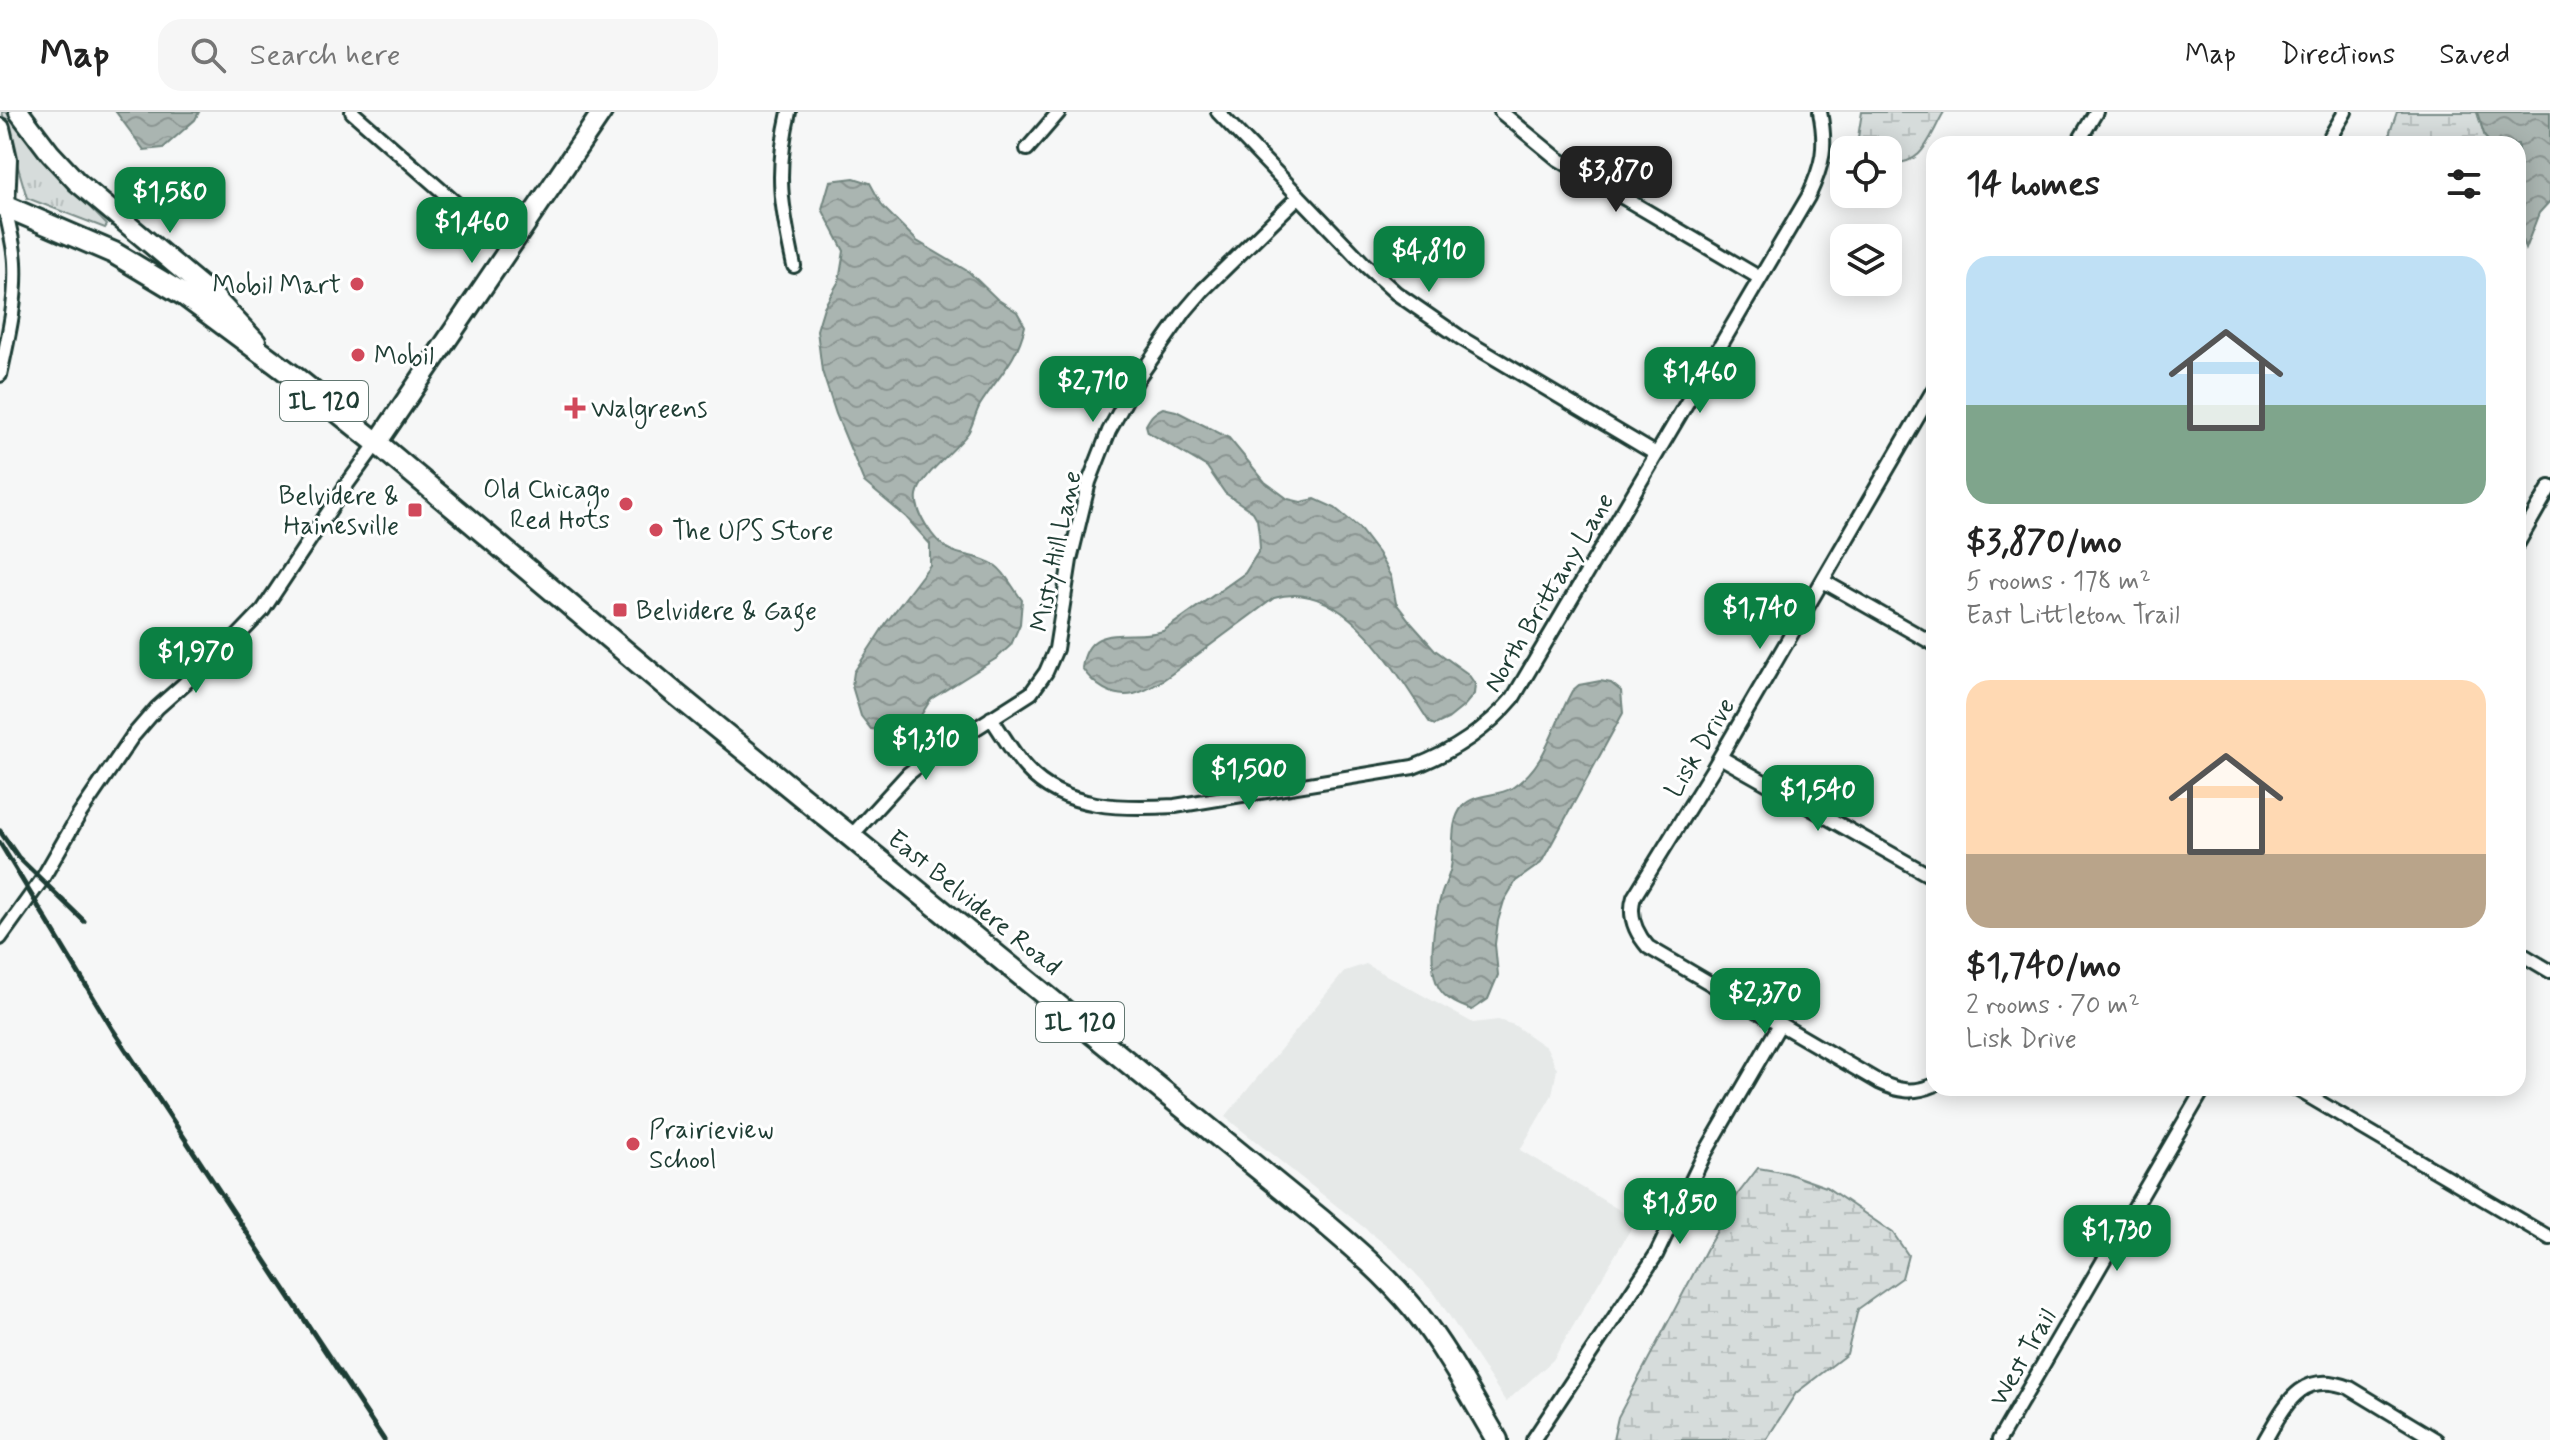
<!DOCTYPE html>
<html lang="en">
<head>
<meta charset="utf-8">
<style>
	body { margin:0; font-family:Mynerve,sans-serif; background:#f6f6f6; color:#222; height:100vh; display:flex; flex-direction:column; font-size:30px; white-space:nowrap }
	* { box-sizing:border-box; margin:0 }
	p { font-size:26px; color:#767676 }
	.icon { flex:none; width:44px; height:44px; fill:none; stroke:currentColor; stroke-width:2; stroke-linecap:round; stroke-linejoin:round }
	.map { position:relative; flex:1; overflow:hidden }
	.details { position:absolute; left:1926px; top:24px; width:600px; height:960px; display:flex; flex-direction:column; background:#fff; border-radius:24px; box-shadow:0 4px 20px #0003 }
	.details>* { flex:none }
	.fabs { position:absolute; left:1830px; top:24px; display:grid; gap:16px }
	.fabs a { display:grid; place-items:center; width:72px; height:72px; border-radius:16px; background:#fff; box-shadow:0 4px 20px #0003; font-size:40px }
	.price { position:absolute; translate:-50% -68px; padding:0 18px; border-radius:16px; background:#0b8043; color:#fff; font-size:26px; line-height:52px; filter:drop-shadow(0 2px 4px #0008) }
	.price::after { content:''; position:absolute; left:50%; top:48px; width:24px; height:18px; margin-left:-12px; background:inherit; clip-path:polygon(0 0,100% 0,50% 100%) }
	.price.on { background:#222; color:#fff }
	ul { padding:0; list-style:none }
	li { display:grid; align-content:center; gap:16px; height:424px; padding:0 40px }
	li span { display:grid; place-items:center; height:248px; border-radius:24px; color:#555 }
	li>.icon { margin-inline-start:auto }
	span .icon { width:144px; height:144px; fill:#fffc; stroke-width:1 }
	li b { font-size:34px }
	h2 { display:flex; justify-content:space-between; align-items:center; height:96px; padding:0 40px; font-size:34px }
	header { display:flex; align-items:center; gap:48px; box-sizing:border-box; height:112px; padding:0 40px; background:#fff; border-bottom:2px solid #e0e0e0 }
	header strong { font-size:38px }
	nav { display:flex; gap:44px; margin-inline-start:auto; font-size:28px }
	.search { width:560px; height:72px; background:#f6f6f6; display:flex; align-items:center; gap:20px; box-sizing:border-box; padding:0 28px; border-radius:24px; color:#767676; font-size:30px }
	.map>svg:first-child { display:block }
	.built { fill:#e6e9e8 }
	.grass { fill:url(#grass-tufts); stroke:#7a8c88; stroke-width:2 }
	.wetland { fill:url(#wetland-marsh); stroke:#7a8c88; stroke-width:2 }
	.water { fill:url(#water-waves); stroke:#72857f; stroke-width:2 }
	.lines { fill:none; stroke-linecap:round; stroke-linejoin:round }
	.street-casing { stroke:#1f3d34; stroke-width:18 }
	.secondary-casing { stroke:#1f3d34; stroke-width:24 }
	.primary-casing { stroke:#1f3d34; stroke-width:26 }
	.street { stroke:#fff; stroke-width:12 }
	.secondary { stroke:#fff; stroke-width:18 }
	.primary { stroke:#fff; stroke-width:20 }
	.rail { stroke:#1f3d34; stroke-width:5 }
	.poi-dot { fill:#d1495b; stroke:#fff; stroke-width:3 }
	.labels { text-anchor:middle; stroke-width:6; stroke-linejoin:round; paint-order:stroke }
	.shield { fill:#fff; stroke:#627771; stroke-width:2 }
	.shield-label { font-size:24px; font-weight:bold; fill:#1f3d34 }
	.poi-label { font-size:26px; fill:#1f3d34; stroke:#fff; text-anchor:start }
	.street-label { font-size:26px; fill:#1f3d34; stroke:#fff }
</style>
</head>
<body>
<header>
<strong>Map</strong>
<div class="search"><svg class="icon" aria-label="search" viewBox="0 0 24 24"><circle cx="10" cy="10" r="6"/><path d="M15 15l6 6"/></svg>Search here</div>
<nav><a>Map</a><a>Directions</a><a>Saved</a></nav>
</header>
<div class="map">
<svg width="2550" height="1328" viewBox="0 0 2550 1328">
	<defs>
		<pattern id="grass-tufts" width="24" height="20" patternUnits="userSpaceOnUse" patternTransform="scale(2)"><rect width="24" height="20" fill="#d6dcdb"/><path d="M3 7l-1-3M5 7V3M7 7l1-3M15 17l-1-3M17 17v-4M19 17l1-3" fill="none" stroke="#b7bebd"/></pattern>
		<pattern id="wetland-marsh" width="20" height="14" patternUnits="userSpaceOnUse" patternTransform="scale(2)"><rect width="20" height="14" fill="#d6dcdb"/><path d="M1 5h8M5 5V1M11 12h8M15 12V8" fill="none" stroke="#b7bebd"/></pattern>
		<pattern id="water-waves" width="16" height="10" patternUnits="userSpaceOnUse" patternTransform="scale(2)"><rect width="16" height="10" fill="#aab5b1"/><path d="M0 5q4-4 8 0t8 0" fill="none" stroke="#8a9491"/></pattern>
	</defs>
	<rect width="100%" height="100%" fill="#f6f7f7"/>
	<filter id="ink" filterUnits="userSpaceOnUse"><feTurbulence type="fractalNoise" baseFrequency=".0125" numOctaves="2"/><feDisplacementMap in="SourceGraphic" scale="16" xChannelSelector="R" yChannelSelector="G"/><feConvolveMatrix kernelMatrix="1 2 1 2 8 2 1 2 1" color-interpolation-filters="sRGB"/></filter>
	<g filter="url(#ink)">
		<path class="built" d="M1366,852L1473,911L1498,908L1514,913L1547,936L1557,957L1552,983L1520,1038L1636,1108L1553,1248L1506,1290L1435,1182L1396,1141L1225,1005L1345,859Z"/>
		<path class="grass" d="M2,0H10L55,59L107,113L105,116L27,86Z"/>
		<path class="wetland" d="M1862,0H1944C1928,27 1924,54 1888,51V38H1856Z
			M2397,0H2477L2485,25L2491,32H2391L2390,20Z
			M1758,1056L1787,1061L1826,1075L1893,1121L1908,1143L1902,1166L1858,1197L1847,1242L1796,1281L1766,1328H1613L1618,1305L1707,1136L1738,1082Z"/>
		<path class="water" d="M116,0H199L195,8L163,36L144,38Z
			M2477,0H2550V89L2539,101L2525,137L2518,115V32H2491L2485,25Z
			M854,66L870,71L883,95L917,129L969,160L997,187L1017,200L1025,214C1017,249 998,264 980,293C975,302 973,313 968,321C956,338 920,364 917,383C915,397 924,411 932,422C953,450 972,438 996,454C1006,461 1014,478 1022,488L1020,512L1011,533L997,546L931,587L918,608L891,619L871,617L861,604L852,574L854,560L886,511L930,453V432L906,405L864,370L836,302L822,259L817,218L824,195L839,169L844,139L822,97L830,69Z
			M1163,296L1176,299L1229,326L1265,370L1288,387L1301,390L1315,387L1335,396L1358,415L1378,441L1391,465L1396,491L1412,512L1435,538L1468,562L1475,572L1474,582L1464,594L1448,607L1435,613L1430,611C1398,563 1344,464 1274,486C1247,506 1220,526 1193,546C1176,558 1155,577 1134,582C1112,587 1093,572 1082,556C1088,507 1132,530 1163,519L1245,461L1260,437L1259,422L1257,407L1253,400L1225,381L1207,355L1148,320L1146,313C1151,304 1154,300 1163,296Z
			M1600,569L1611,571L1621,579L1623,601L1541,751L1516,769L1504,789L1498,809L1495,832L1498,863L1488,887L1472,898C1462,894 1448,889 1441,879C1426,859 1434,807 1441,784C1444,774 1449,765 1451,755C1455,736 1449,711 1462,695C1473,681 1497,685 1512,676C1547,654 1553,613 1572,579L1579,573Z"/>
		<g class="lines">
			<defs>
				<path id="street" d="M352,0L508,137
					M789,0C775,61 781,94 794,154
					M1218,0L1365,153L1396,181L1461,226L1656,342
					M1501,0L1558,47L1760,166
					M2077,32L2096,0
					M2326,32L2345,0
					M1027,37L1059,0
					M0,263C8,226 17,189 15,150C14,131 8,112 5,94
					M1934,277L1713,657L1634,785C1628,804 1635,820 1648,835L1879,970C1898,979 1913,982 1934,973
					M2518,431L2550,375
					M1823,469L1934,532
					M991,606C1003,623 1013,642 1027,657C1064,698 1125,697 1175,694L1413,655C1453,640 1485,619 1513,586L1808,85C1823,53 1827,35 1820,0
					M1720,645L1934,766
					M852,723L908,662L926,648L1031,581L1046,560L1056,537L1070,448L1089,370L1109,319L1138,266L1185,199L1203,178L1299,84
					M0,826L41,769L79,703L132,625L157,596L238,524L263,498L345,375L377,331
					M2518,840L2550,859
					M2295,976L2550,1126
					M1533,1328L1656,1143L1704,1043L1780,912
					M1999,1328L2204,976
					M2265,1328C2286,1292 2301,1257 2350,1276L2436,1328"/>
				<path id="secondary" d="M19,0L50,41L77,70L214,185L256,230
					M0,16L7,47L5,94
					M377,331L602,0"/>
				<path id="primary" d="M0,92L114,141L184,183L297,267L377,331L677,583L1320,1107C1353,1135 1386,1163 1414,1197C1446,1237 1471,1284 1497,1328"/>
			</defs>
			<use href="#street" class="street-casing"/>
			<use href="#secondary" class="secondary-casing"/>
			<use href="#primary" class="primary-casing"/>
			<use href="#street" class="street"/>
			<use href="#secondary" class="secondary"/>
			<use href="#primary" class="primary"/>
			<path class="rail" d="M0,719L18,745L84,809
				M0,731L113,918L384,1328"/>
		</g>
	</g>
	<g class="poi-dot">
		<circle cx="357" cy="172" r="8"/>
		<circle cx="358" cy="243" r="8"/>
		<path d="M571 284h8v8h8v8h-8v8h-8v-8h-8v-8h8z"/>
		<circle cx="626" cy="392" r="8"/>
		<rect x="407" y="390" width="16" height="16" rx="4"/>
		<circle cx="656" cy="418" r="8"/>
		<rect x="612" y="490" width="16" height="16" rx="4"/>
		<circle cx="633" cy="1032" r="8"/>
	</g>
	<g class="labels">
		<g class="shield">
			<rect x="280" y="269" width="88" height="40" rx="6"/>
			<rect x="1036" y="890" width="88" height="40" rx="6"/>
		</g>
		<g class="shield-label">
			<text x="324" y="297">IL 120</text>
			<text x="1080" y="918">IL 120</text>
		</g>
		<g class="poi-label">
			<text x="341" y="181" text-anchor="end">Mobil Mart</text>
			<text x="374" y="252">Mobil</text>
			<text x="591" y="305">Walgreens</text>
			<text x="610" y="386" text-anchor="end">Old Chicago<tspan x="610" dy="30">Red Hots</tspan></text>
			<text x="399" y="392" text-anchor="end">Belvidere &amp;<tspan x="399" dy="30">Hainesville</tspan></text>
			<text x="672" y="427">The UPS Store</text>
			<text x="636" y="507">Belvidere &amp; Gage</text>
			<text x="649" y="1026">Prairieview<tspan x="649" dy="30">School</tspan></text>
		</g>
		<g class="street-label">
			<text transform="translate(1055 439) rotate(-78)" y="9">Misty Hill Lane</text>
			<text transform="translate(1548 480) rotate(-59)" y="9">North Brittany Lane</text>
			<text transform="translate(1699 635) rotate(-59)" y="9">Lisk Drive</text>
			<text transform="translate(975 790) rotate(39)" y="9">East Belvidere Road</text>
			<text transform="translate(2022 1245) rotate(-60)" y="9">West Trail</text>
		</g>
	</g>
</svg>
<div class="fabs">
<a><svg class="icon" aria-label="locate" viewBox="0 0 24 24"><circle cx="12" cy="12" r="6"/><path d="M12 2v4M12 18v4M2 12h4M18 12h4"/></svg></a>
<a><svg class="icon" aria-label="layers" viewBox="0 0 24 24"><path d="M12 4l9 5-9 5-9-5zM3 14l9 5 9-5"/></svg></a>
</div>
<b class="price on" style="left:1616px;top:102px">$3,870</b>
<b class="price" style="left:170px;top:123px">$1,580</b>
<b class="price" style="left:472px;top:153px">$1,460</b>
<b class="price" style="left:1429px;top:182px">$4,810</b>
<b class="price" style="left:1700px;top:303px">$1,460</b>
<b class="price" style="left:1093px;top:312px">$2,710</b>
<b class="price" style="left:1760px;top:539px">$1,740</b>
<b class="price" style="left:196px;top:583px">$1,970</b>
<b class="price" style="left:926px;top:670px">$1,310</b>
<b class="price" style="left:1249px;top:700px">$1,500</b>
<b class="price" style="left:1818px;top:721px">$1,540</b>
<b class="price" style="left:1765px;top:924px">$2,370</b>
<b class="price" style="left:1680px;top:1134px">$1,850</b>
<b class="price" style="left:2117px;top:1161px">$1,730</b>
<section class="details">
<h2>14 homes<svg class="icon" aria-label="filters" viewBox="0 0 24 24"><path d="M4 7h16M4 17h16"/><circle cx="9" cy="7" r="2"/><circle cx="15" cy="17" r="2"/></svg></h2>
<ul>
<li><span style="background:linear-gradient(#bfe0f5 60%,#7fa58c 0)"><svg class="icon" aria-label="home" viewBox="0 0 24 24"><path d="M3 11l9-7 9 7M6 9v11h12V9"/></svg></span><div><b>$3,870/mo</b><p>5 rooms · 178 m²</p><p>East Littleton Trail</p></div></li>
<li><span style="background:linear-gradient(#ffd9b3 70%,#b9a48a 0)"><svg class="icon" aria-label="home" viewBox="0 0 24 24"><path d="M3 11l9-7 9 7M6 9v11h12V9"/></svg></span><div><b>$1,740/mo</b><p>2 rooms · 70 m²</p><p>Lisk Drive</p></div></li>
</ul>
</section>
</div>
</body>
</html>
